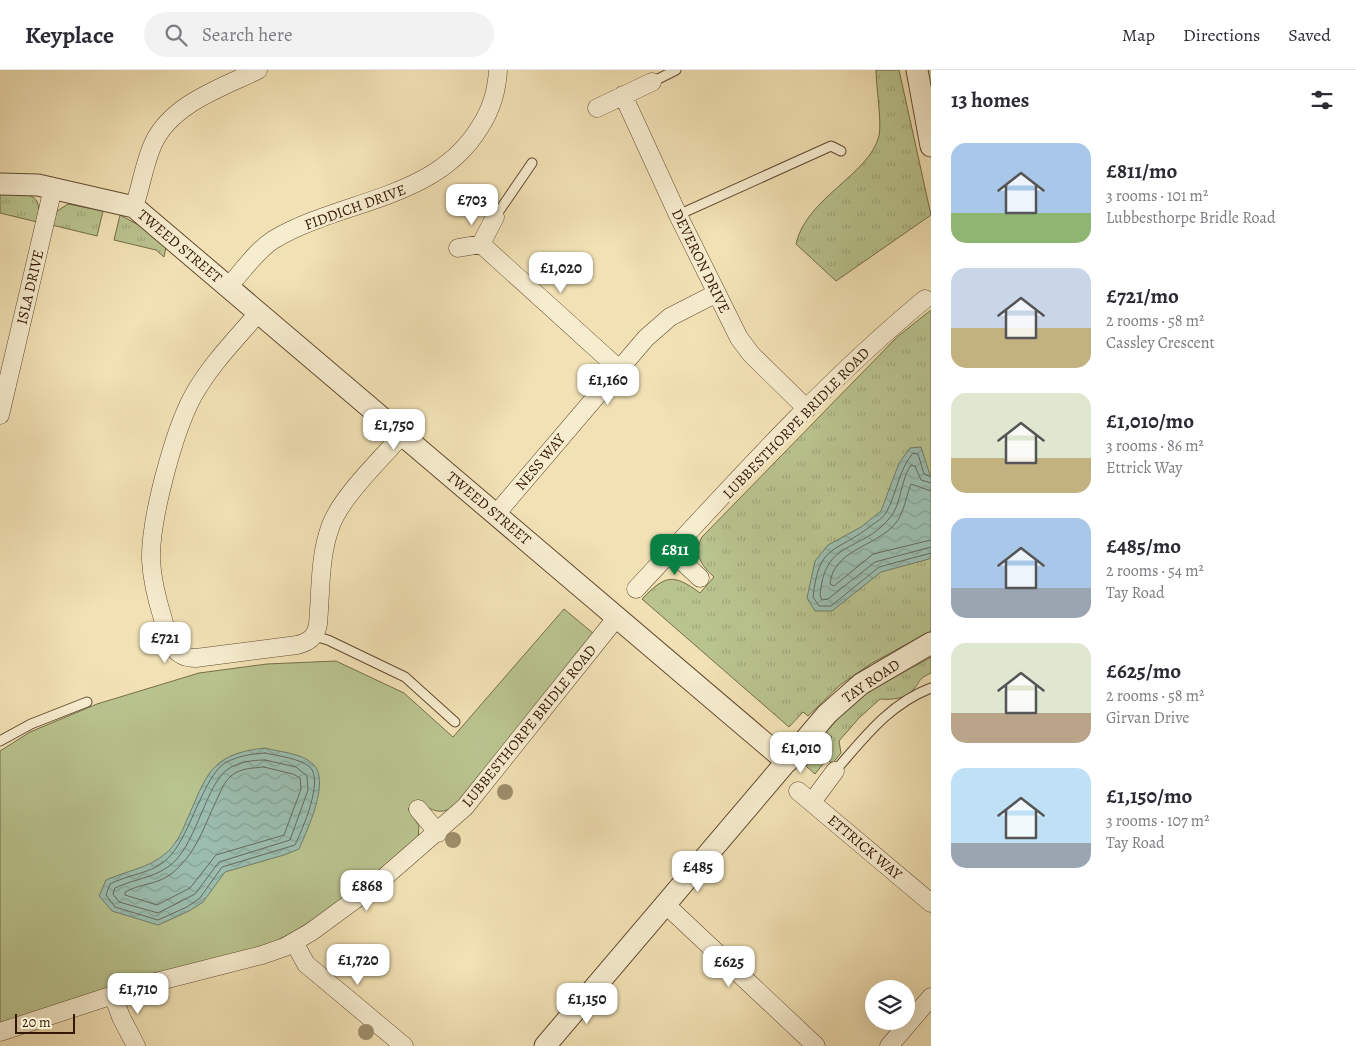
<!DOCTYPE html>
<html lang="en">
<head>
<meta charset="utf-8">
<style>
	body { margin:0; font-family:Alegreya,serif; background:#f2f2f3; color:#2b2b33; height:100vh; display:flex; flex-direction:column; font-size:19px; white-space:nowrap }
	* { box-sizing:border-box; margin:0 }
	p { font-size:16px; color:#7c7c81 }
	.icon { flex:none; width:28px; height:28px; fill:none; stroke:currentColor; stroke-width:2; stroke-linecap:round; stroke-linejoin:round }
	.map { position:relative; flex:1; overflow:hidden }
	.side { display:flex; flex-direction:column; background:#fff; width:425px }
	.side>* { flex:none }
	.buttons { position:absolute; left:865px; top:910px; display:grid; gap:10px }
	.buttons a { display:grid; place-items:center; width:50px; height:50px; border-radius:50%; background:#fff; box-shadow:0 5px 20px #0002; font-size:25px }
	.scale { position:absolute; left:15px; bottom:12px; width:60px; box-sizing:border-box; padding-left:5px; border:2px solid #331704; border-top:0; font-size:14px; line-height:18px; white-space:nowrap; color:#331704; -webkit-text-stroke:4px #f6ecce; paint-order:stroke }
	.price { position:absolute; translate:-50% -42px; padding:0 11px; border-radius:10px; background:#fff; color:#222; font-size:16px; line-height:32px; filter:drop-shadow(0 1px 2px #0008) }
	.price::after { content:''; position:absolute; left:50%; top:30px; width:15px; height:11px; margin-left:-8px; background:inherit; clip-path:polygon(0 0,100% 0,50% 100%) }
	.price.on { background:#0b8043; color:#fff }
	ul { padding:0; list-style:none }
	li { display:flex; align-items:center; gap:15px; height:125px; padding:0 20px }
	li span { display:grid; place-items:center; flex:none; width:140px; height:100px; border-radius:15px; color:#555 }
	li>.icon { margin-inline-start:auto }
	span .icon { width:60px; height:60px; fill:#fffc; stroke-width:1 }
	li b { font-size:21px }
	h2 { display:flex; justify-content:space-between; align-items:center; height:60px; padding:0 20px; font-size:21px }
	header { display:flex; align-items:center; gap:30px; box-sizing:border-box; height:70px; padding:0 25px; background:#fff; border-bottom:1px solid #e1e1e2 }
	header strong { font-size:24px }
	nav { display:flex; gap:28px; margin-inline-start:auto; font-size:18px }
	.search { width:350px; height:45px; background:#f2f2f3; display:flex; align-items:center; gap:12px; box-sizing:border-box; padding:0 18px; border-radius:28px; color:#7c7c81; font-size:19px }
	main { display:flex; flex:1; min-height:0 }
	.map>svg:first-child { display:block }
	.grass { fill:url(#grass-tufts); stroke:#766d49 }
	.park { fill:#b9c38e; stroke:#766d49 }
	.water { fill:url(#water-waves); stroke:#717b6b }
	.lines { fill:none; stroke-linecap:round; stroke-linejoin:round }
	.shore { stroke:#676a5a; stroke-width:1 }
	.service-casing { stroke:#624a30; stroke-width:11 }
	.minor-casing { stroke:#624a30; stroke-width:19 }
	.tertiary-casing { stroke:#624a30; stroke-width:23 }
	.service { stroke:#f6ecce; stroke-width:9 }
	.minor { stroke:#f6ecce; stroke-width:18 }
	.tertiary { stroke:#f6ecce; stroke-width:21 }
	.tree { fill:#9e8e6a }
	.labels { text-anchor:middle; stroke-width:5; stroke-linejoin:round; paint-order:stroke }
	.street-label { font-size:15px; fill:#331704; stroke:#f6ecce }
</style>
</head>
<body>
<header>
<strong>Keyplace</strong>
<div class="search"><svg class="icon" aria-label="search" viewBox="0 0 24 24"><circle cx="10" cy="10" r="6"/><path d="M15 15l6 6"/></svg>Search here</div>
<nav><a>Map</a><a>Directions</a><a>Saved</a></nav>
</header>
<main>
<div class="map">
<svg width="931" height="976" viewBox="0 0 931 976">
	<defs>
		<pattern id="grass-tufts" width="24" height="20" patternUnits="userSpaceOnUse" patternTransform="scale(1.25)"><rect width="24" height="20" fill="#b9c38e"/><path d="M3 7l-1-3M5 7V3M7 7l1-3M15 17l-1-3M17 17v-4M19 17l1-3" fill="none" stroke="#a0a779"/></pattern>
		<pattern id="water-waves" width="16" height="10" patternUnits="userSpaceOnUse" patternTransform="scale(1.25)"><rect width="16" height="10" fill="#9bbdaf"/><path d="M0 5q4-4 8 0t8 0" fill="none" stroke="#86a295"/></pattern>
	</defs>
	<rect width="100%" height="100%" fill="#f1e1b4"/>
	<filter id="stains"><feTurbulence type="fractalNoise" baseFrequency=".004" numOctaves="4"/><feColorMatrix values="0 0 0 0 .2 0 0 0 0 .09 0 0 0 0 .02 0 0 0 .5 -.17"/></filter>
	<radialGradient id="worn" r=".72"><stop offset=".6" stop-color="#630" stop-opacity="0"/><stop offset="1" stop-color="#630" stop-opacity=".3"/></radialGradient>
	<path class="grass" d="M876,0H899L931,145L836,211L796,174C806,128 869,105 879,66C882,52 876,16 876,0Z
		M13,123C36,124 42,129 37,152L0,143V125Z
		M68,134L103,141L97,166L52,155L57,141Z
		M120,145L144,158L166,177L164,187L156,180L114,170Z
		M931,240V561L872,593L840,615L808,646L803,642L789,657L642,529C665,505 673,503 700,523L714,507C701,495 693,484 702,467L897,267Z
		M931,587V603C917,610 922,609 914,619C906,629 892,630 880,629L859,648L839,671L841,683L832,694L827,689L815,704L806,696L832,667L826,662L849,636L868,622Z"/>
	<path class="park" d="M564,539L594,564L457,734C442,746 432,742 418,730L408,739L419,756L418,769C372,810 323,848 268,875L0,955V681L30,662L97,634L199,603L267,594L336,591L404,623L453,667Z"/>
	<path class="water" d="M921,377L931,408V484L929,489L881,502L832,541H815L807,528L815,491L828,475L861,457L881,441L899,393L910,378Z
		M265,678C279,682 302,683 313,694C331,711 307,760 299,779L284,785L225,802L203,832L189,841L158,855L112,841L99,826L106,810C126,801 149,798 165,784C175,776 181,764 186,752C207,705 209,684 265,678Z"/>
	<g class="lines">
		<path class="shore" d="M931,407L924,404L918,384L913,383C898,401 897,423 886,443C883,448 876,452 872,455C836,484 819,472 813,527L819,536H831L879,497L931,483
			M931,413L921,410L915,396L911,395C900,410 902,435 889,449C860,483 824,469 820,526L822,530L828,529L875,492L931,477
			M931,421L911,414C906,426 904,444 895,454C875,477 833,480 830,514L834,516L873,484L931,470
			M265,683C278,686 299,688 310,697C324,711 302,760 295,775L222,797L200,828L187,837L158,850L115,837L106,825L110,814C131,803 155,804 171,785C190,764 204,706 225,693C238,686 250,684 265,683Z
			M265,690L296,697L307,706L308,720L290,770L219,792L195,824L158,843L119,832L113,824L115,818C136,808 157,808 174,792C197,770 207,713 228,699C239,692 252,690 265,690Z
			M264,697L293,704L300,708L301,719L284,765L216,785L190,818L157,835L125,825V822C147,811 161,816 180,796C198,778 206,752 217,729C221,721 224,712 231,706C240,698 253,698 264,697Z"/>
		<defs>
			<path id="service" d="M652,12L676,0
				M678,145L831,76L841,81
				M495,147L532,93
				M314,566L328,570L405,607L455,652
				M0,671L31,654L87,632
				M835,701C864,668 889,634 931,618"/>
			<path id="minor" d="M623,25L678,145L739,268L751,284L807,339
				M597,38L652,12
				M134,137C141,117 144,94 153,74C171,34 221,18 258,0
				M481,174L619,299
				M458,178L481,174L495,147
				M228,217C242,202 256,181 273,170C341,129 435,131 480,57C491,40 497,20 498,0
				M259,242C236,269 210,295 193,326C174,361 150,449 151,490C152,510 157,530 163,549C168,569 172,588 196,588L297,575C309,572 316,567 318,554C321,522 319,486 331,455C342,426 381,389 402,365
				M0,345L53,118
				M496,444L646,268L670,247L717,223
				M671,481L700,508
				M636,519C729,419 820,316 925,229
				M798,721L931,833
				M812,732L835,701
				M418,739L438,763
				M665,834L816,976
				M294,872L306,894L404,976
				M113,925L121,947L136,976
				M0,962L144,915L262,885L285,877L311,862L379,812L465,737L617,547
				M889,976L931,927"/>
			<path id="tertiary" d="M917,0L931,76
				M0,114L38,115L134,137L787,692
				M545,976L827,644L861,614L931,573"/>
		</defs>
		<use href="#service" class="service-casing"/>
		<use href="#minor" class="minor-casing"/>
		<use href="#tertiary" class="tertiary-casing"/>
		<use href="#service" class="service"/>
		<use href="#minor" class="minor"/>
		<use href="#tertiary" class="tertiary"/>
	</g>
	<g class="tree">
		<circle cx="505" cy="722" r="8"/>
		<circle cx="453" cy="770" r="8"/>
		<circle cx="366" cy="962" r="8"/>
	</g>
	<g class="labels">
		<g class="street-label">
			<text transform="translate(355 137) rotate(-20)" y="5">FIDDICH DRIVE</text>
			<text transform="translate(180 176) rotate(40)" y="5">TWEED STREET</text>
			<text transform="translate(701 191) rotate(64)" y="5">DEVERON DRIVE</text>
			<text transform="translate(30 217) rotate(-77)" y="5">ISLA DRIVE</text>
			<text transform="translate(796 353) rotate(-46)" y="5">LUBBESTHORPE BRIDLE ROAD</text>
			<text transform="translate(540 392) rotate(-50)" y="5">NESS WAY</text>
			<text transform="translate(489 438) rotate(40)" y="5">TWEED STREET</text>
			<text transform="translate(871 611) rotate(-34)" y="5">TAY ROAD</text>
			<text transform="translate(529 656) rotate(-51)" y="5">LUBBESTHORPE BRIDLE ROAD</text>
			<text transform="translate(865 777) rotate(40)" y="5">ETTRICK WAY</text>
		</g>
	</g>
	<rect width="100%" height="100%" filter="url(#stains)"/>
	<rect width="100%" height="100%" fill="url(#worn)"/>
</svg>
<div class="buttons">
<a><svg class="icon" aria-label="layers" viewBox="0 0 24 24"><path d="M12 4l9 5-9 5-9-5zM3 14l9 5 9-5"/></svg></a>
</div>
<div class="scale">20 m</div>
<b class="price" style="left:472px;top:156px">£703</b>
<b class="price" style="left:561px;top:224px">£1,020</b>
<b class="price" style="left:608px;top:336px">£1,160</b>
<b class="price" style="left:394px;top:381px">£1,750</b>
<b class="price on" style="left:675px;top:506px">£811</b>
<b class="price" style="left:165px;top:594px">£721</b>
<b class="price" style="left:801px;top:704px">£1,010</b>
<b class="price" style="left:698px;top:823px">£485</b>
<b class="price" style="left:367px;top:842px">£868</b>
<b class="price" style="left:358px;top:916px">£1,720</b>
<b class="price" style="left:729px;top:918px">£625</b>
<b class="price" style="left:138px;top:945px">£1,710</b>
<b class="price" style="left:587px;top:955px">£1,150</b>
</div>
<section class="side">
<h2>13 homes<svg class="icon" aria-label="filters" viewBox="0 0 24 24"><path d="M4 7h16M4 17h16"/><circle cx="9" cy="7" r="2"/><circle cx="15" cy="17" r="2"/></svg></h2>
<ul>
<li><span style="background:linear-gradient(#a9c7e8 70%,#8fb573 0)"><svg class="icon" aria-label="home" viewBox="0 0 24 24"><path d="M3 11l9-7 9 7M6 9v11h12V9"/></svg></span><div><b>£811/mo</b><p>3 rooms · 101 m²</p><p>Lubbesthorpe Bridle Road</p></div></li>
<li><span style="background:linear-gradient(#c9d6e8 60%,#c2b280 0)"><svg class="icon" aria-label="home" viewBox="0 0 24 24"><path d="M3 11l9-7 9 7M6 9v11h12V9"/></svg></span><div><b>£721/mo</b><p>2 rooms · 58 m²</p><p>Cassley Crescent</p></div></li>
<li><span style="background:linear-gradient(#dfe7d0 65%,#c2b280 0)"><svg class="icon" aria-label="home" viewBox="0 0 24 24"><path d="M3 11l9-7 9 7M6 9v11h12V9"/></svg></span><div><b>£1,010/mo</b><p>3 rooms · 86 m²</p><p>Ettrick Way</p></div></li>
<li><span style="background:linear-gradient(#a9c7e8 70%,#9aa5b1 0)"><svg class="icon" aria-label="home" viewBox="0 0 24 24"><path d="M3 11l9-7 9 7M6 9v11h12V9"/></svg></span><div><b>£485/mo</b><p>2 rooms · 54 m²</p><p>Tay Road</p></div></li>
<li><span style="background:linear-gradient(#dfe7d0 70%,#b9a48a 0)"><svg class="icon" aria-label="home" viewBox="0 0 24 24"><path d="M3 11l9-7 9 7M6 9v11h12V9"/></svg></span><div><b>£625/mo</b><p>2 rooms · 58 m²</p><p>Girvan Drive</p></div></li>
<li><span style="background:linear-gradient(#bfe0f5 75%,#9aa5b1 0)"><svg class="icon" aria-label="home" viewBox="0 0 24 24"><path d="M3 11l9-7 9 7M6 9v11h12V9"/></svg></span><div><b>£1,150/mo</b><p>3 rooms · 107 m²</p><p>Tay Road</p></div></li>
</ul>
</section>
</main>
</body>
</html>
